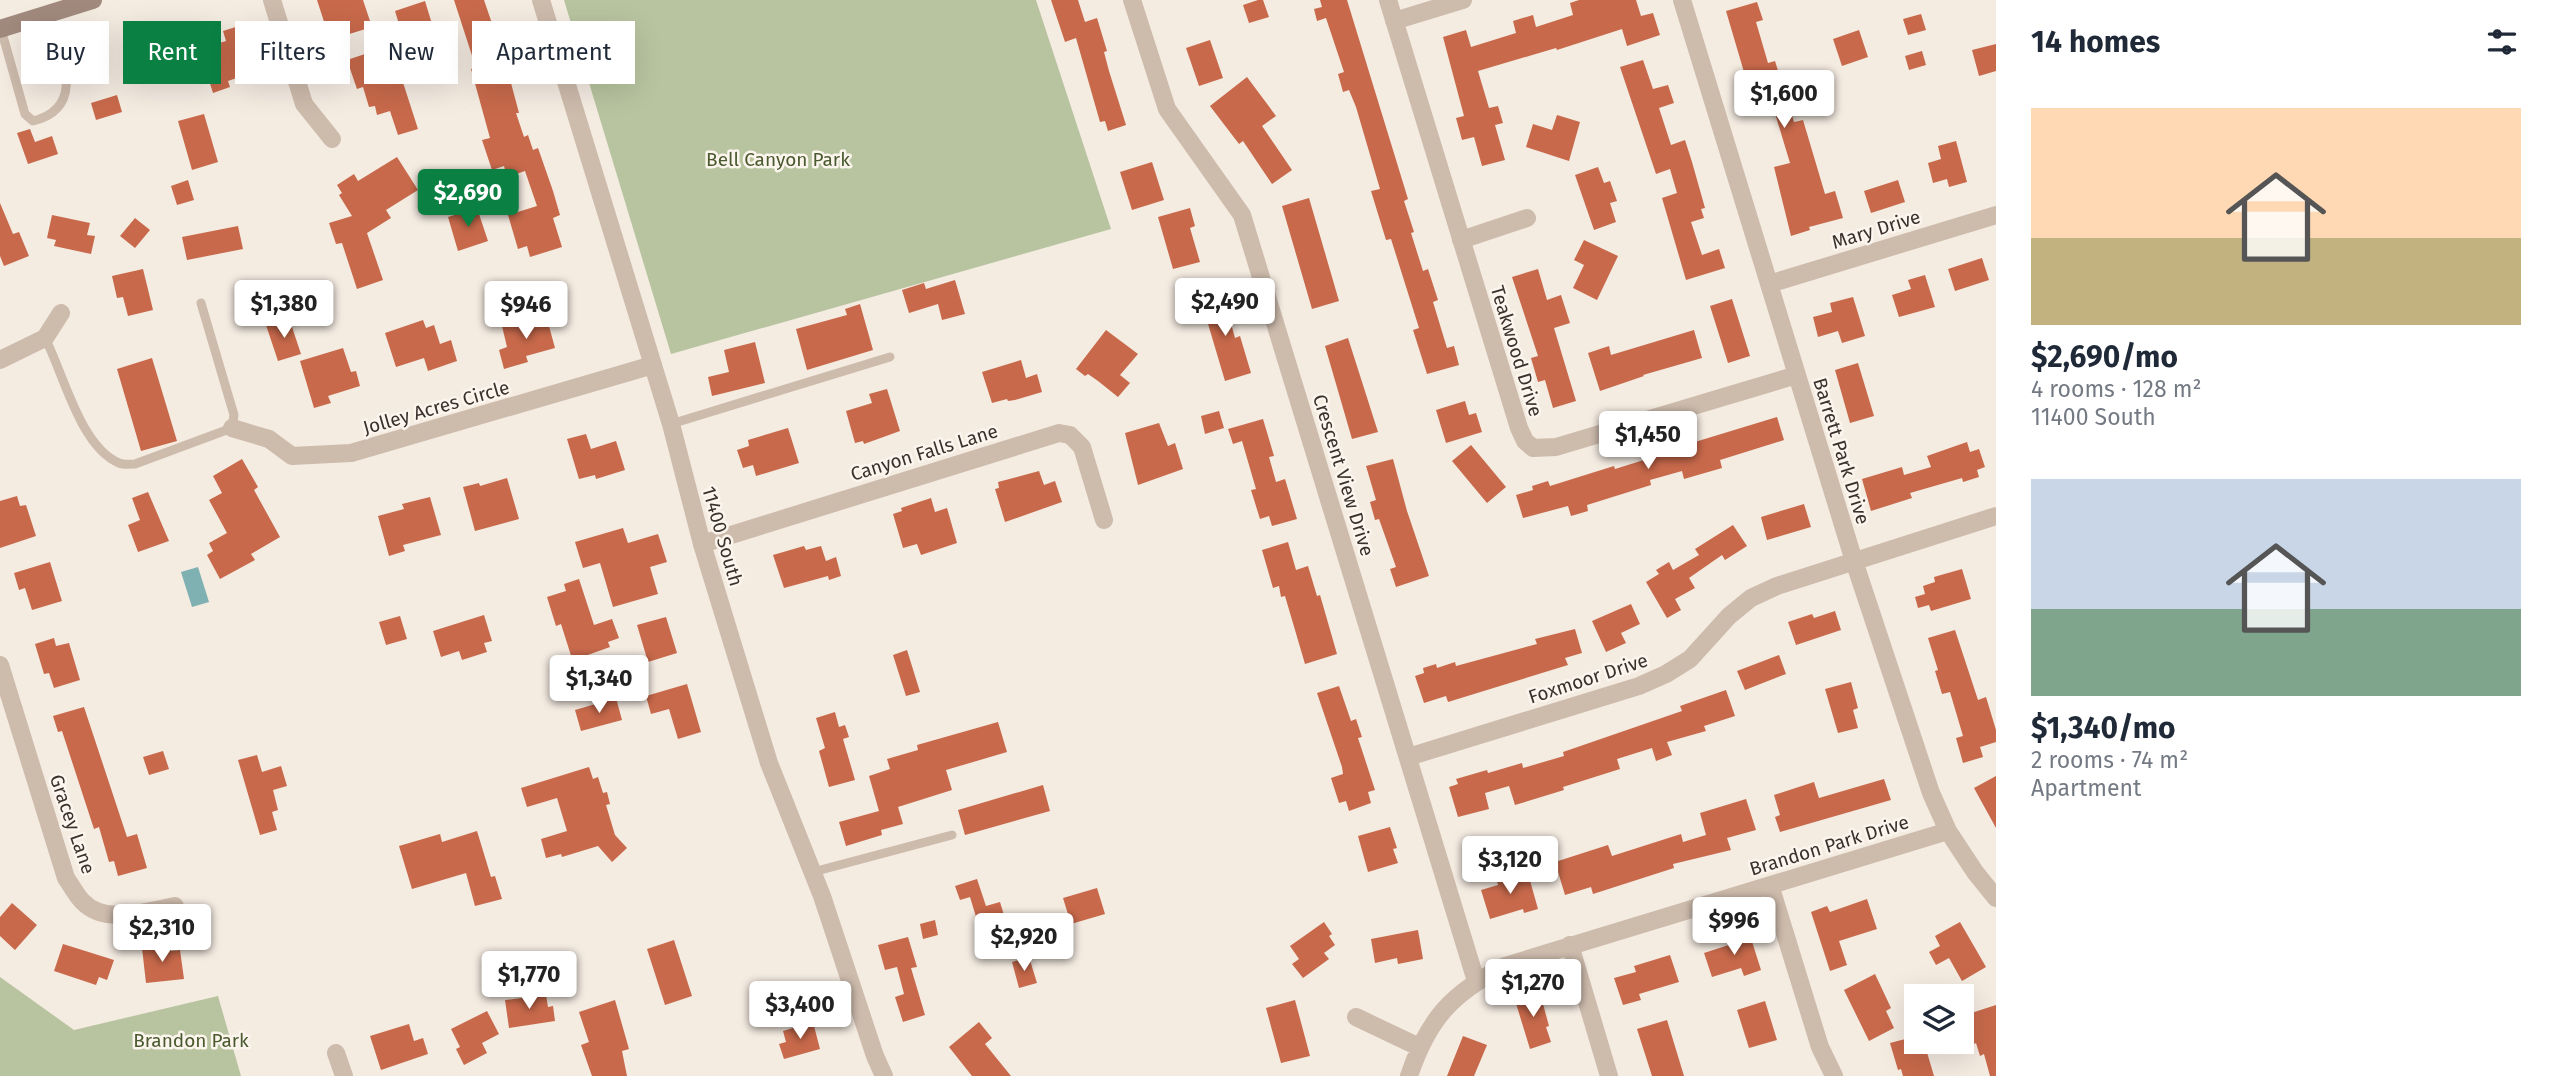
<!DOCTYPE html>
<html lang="en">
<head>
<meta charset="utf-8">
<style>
	body { margin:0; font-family:"Fira Sans",sans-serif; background:#f2f2f3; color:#1f2937; height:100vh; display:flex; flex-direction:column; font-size:26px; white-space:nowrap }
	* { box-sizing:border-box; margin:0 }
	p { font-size:23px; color:#747a83 }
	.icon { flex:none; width:38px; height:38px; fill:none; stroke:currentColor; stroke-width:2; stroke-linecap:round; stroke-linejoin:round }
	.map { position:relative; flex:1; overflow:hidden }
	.details { display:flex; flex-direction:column; background:#fff; width:560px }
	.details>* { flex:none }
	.guide { position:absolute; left:21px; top:21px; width:665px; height:63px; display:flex; gap:14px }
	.buttons { position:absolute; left:1904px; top:984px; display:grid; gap:14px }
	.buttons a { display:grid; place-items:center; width:70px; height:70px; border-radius:0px; background:#fff; box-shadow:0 7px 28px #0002; font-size:35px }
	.price { position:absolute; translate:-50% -60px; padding:0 16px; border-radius:7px; background:#fff; color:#222; font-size:23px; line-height:46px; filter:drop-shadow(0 2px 4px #0008) }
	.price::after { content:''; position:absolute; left:50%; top:42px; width:21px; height:16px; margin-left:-10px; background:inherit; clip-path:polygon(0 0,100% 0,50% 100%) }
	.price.on { background:#0b8043; color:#fff }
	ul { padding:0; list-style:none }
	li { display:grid; align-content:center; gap:14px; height:371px; padding:0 35px }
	li span { display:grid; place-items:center; height:217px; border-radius:0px; color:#555 }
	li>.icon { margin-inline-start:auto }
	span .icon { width:126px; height:126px; fill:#fffc; stroke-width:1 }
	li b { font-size:30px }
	h2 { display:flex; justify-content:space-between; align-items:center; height:84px; padding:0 35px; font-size:30px }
	.tag { padding:0 24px; border-radius:0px; background:#fff; box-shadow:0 7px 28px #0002; font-size:24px; line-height:63px }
	.tag.on { background:#0b8043; color:#fff }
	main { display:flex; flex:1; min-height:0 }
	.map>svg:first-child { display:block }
	.green { fill:#b8c4a0 }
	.water { fill:#7fb0b2 }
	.building { fill:#c8694b }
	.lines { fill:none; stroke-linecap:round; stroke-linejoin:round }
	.service { stroke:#cdbbac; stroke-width:9 }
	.minor { stroke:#cdbbac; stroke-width:18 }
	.tertiary { stroke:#cdbbac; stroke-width:18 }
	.secondary { stroke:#a18a7d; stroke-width:18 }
	.labels { text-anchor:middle; stroke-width:5; stroke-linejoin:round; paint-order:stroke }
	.park-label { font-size:19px; fill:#4a5a2e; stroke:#fbf5ee }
	.street-label { font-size:19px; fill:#3b302b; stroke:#fbf5ee }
</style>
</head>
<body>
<main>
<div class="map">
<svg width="1996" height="1076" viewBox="0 0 1996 1076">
	<rect width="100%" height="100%" fill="#f4ebe1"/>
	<path class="green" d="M564,0H1036L1111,229L671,354Z
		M0,977L74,1030L218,996L241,1076H0Z"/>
	<path class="water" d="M198,567L209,602L192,607L181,572Z"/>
	<path class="building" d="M317,0H363L372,27L330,40Z
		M454,0H484L498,41L494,42L501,69L507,68L519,113H516L524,137L528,135L533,150L538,148L553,191L560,215L553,218L562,247L530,257L527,246L518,249L508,215L537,206L525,171L507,177L504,166L492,170L482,140L490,138L471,69L476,68Z
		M1051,0H1078L1085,22L1097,18L1107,51L1104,52L1109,71L1126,125L1108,131L1105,121L1100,122L1076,38L1065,42Z
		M1258,0H1263L1269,17L1249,23L1243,5Z
		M1320,0H1347L1408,199L1404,201L1414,232L1411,233L1423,271L1428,269L1438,300L1433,302L1447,348L1454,346L1459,365L1427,374L1413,330L1419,328L1391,239L1386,240L1371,191L1380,189L1356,107L1349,90L1343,92L1338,74L1344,72L1326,18L1317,21L1314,9L1322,7Z
		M1579,0H1636L1641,16L1653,13L1660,35L1627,46L1622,29L1557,50L1556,48L1478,71L1489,108L1498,106L1503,123L1495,125L1505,160L1482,166L1474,137L1462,140L1456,118L1464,116L1443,37L1466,30L1471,47L1516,33L1513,21L1533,15L1536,27L1573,15L1570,3Z
		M425,1L432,24L402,34L395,11Z
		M1757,2L1763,20L1756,22L1768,63L1775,61L1794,122L1803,120L1825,194L1835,191L1843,218L1809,227L1810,230L1791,236L1774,167L1790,163L1774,110L1763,113L1755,87L1749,89L1726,11Z
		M1921,14L1926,30L1908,35L1903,19Z
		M242,25L254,60L248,62L251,73L228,81L230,87L213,93L199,49L226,41L223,31Z
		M1859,30L1868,57L1842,66L1833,39Z
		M1210,40L1223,78L1199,86L1186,48Z
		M1996,44V71L1979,76L1972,50Z
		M377,50L384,71L398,67L418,129L398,135L390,111L377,115L375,106L369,107L363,87L357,89L347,60Z
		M1922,51L1926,65L1909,70L1905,56Z
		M1643,60L1653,89L1668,85L1674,103L1659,108L1671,145L1685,140L1692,162L1705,208L1701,209L1704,218L1691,222L1702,255L1719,249L1725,268L1686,280L1662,198L1677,193L1670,169L1656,174L1620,67Z
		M1247,77L1276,116L1262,126L1292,170L1272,184L1243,141L1239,144L1210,106Z
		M117,95L122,112L96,120L91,103Z
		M204,114L218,162L192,170L178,121Z
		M1557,115L1580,122L1569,161L1526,147L1533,124L1552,130Z
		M30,129L35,142L52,136L58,154L28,164L17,133Z
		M1956,141L1967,182L1949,187L1947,179L1933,183L1928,163L1941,159L1938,146Z
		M397,157L418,190L386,210L391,218L367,233L383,280L357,289L342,243L336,244L329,223L352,216L339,195L342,193L337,185L354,174L358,181Z
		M1152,162L1164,200L1132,210L1120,172Z
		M1598,167L1604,183L1610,181L1617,201L1610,203L1616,222L1594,230L1575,175Z
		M188,180L194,200L177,205L171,186Z
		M1898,180L1905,202L1871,213L1864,191Z
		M1309,198L1339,301L1312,309L1282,206Z
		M0,203L13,234L19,232L29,256L4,266L0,256Z
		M477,208L488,241L458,251L448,217Z
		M1190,208L1195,226L1190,228L1200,262L1173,269L1158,217Z
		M52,215L90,223L87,235L95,236L91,254L54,246L56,240L47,238Z
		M135,218L150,230L135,248L120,236Z
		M238,226L243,249L187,260L182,237Z
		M1584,240L1618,256L1597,300L1573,288L1584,265L1574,260Z
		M1982,258L1989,280L1955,291L1948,269Z
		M143,269L153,310L128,316L123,297L117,298L112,276Z
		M1538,269L1547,300L1561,295L1570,323L1554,328L1576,401L1553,408L1545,380L1538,382L1531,358L1538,356L1512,277Z
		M1925,275L1935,307L1899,317L1892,295L1911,289L1908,280Z
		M955,280L965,314L942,320L938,304L909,313L902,290L924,283L926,289Z
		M1222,291L1235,338L1240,336L1251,373L1225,381L1200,297Z
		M1853,297L1865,336L1842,343L1838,331L1818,337L1813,317L1832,312L1830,303Z
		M1732,299L1750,356L1728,363L1710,306Z
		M860,304L873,350L807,370L796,329L847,315L845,309Z
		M546,315L555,348L526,356L528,362L504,369L499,350L507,347L502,326Z
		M289,318L301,354L278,361L266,325Z
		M423,320L426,328L434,325L440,344L451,340L457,361L428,371L424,358L396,367L385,333Z
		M1106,330L1138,354L1120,375L1130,383L1118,397L1098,381L1088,374L1085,376L1076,369Z
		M1694,330L1702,358L1643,375L1644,376L1600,391L1588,353L1609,346L1611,355Z
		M1348,338L1378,432L1352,439L1325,346Z
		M755,342L765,383L712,396L708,377L729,372L724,350Z
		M343,348L351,372L356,371L360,386L328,396L331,403L314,408L300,361Z
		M152,358L177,441L141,451L117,369Z
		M1021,360L1026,378L1037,374L1042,392L1015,400L1008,401L1007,399L992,403L982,372Z
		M1858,363L1874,416L1850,423L1835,370Z
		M887,389L900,431L864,444L863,441L855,443L846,411L872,403L869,394Z
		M1465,401L1469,415L1476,413L1482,432L1446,443L1436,410Z
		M1219,411L1224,428L1205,434L1201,416Z
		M1777,417L1784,440L1720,460L1722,468L1684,479L1682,471L1650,480L1651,485L1587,505L1588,511L1571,516L1568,506L1523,518L1516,495L1533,490L1532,486L1548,481L1550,486L1614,466L1615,469L1663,454L1662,452Z
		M1263,419L1274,456L1269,457L1276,482L1285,479L1297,519L1272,526L1269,516L1260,519L1251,490L1256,489L1242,441L1233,444L1228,429Z
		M1159,423L1168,446L1175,443L1183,469L1138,485L1125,433Z
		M788,428L799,463L756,476L753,465L743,468L737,450L749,446L748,440Z
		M586,434L591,449L616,441L625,470L596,479L595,475L579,479L567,439Z
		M1967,442L1970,452L1979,449L1985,467L1977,470L1979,477L1963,482L1962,478L1910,493L1912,498L1871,511L1862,479L1902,467L1904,475L1931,467L1927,456Z
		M1471,445L1506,487L1487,503L1452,461Z
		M242,459L258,487L254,490L280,537L251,554L255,560L220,579L207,555L213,551L209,543L227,533L209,500L222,493L213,476Z
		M1393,459L1407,511L1429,576L1396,587L1390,569L1396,567L1379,519L1375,520L1370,502L1376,500L1366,466Z
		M1039,471L1044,485L1055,481L1062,502L1005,522L995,489L999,488L998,482Z
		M507,478L519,519L475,531L463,487L479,483L480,486Z
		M148,492L169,541L138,552L128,525L140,520L132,498Z
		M17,496L20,506L26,505L36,536L0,548V501Z
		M430,497L441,535L403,545L405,551L389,556L378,516L404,509L402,504Z
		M931,498L935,512L947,508L957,543L921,555L917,544L903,548L893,514L902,511L901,508Z
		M1804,504L1811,527L1767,540L1761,517Z
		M1733,525L1747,546L1725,560L1722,555L1689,578L1695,588L1675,599L1681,610L1667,618L1646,582L1659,574L1656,570L1669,562L1673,570L1699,555L1695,549Z
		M623,528L628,543L658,534L667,562L650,567L658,594L613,607L600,563L583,568L575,542Z
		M1288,542L1296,570L1308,566L1317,596L1320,595L1337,654L1305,664L1285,596L1281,597L1279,586L1273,588L1262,550Z
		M804,546L806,550L821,546L826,561L836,557L841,576L829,580L828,576L784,588L773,555Z
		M50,562L62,601L32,610L25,588L19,590L14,573Z
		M1962,569L1971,599L1931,611L1929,605L1918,608L1915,597L1925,594L1923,586L1935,582L1934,577Z
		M579,579L594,625L612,619L619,638L608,642L610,647L585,656L586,661L574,665L561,624L556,626L547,597L566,591L564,584Z
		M1631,604L1640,624L1621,633L1626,643L1606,652L1592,621Z
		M1835,611L1841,630L1796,645L1788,622L1812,614L1814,618Z
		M484,615L492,641L484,643L487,652L462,660L459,651L441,657L433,631Z
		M400,616L407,639L386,645L379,622Z
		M666,617L677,653L648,662L637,625Z
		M1575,629L1582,653L1565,658L1568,665L1448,702L1446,696L1424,703L1415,676L1424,673L1423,668L1436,664L1437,668L1455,662L1456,666L1537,644L1535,639Z
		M1955,630L1978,700L1986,697L1996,730V742L1980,747L1983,757L1963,763L1956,738L1963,736L1950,692L1942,694L1935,671L1938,670L1928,638Z
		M54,638L56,646L69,643L80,680L54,688L49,673L44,674L35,644Z
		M907,650L920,692L906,696L893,655Z
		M1779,655L1786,674L1745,690L1737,671Z
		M1851,682L1858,708L1853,710L1858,728L1838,733L1825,689Z
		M687,684L701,732L678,739L669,709L651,714L646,696Z
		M1339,686L1351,721L1356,719L1362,737L1358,738L1375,790L1368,792L1371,803L1349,811L1346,801L1339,803L1331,778L1343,774L1342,767L1317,693Z
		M1726,690L1735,716L1704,726L1706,731L1667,742L1672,755L1656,761L1652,748L1617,759L1620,769L1563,787L1564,790L1515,805L1509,786L1485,793L1489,809L1458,817L1449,787L1458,784L1456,779L1487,770L1488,773L1522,763L1523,768L1564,756L1563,752L1682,711L1680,706Z
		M616,698L622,720L581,731L575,710Z
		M84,707L127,837L137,834L147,868L118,876L114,861L109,862L99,827L94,829L62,731L58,732L53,716Z
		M835,712L839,727L845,725L849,737L843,739L855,780L829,787L819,751L825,748L816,718Z
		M998,722L1007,752L946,770L952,790L898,807L903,824L881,830L882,835L846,846L839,822L879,811L869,776L890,769L887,759L918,750L917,745Z
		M163,751L169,769L149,775L143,757Z
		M257,755L262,772L281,766L287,786L273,790L278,810L272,812L277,830L260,835L238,760Z
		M589,767L593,779L598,777L603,793L607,792L610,804L606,805L615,835L627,848L612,862L598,846L562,857L561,854L546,858L541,839L567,831L557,798L527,807L521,788Z
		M1996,776V828L1974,788Z
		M1884,779L1891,800L1780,832L1775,817L1780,815L1774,795L1814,782L1819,798Z
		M1043,785L1050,811L965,835L958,810Z
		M1746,799L1756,830L1727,838L1731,850L1673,864L1674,868L1593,894L1591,887L1565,895L1555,862L1608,845L1612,856L1681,834L1683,842L1706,835L1700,813Z
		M1390,827L1397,848L1393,849L1398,863L1368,872L1358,836Z
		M477,831L491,877L495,876L502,899L475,906L466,873L412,889L399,846L440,834L442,842Z
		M1527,870L1538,909L1524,913L1523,909L1490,919L1481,890L1498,885L1497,881Z
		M977,879L986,906L1000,902L1007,925L981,933L970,897L960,900L955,886Z
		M1097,888L1105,914L1071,924L1063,898Z
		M1867,899L1877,929L1839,941L1847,965L1830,971L1811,912L1827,906L1830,912Z
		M12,903L37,925L15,950L0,936V917Z
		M935,920L938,935L923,939L920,924Z
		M1324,922L1332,934L1329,936L1335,945L1324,953L1329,959L1303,978L1292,964L1299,959L1290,946Z
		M1960,922L1986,967L1962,981L1949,958L1936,965L1929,952L1940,946L1935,936Z
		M1418,930L1423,959L1398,964L1397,958L1375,963L1371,939Z
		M1749,932L1761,970L1744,976L1741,968L1712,977L1704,953L1732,944L1730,938Z
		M908,937L917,967L911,968L925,1015L903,1022L895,997L904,994L897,967L885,970L878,945Z
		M674,940L692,996L665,1005L647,949Z
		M63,944L114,960L107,980L99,977L96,985L54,971Z
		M170,945L171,951L180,950L184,979L146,983L142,948Z
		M1670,955L1679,982L1639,994L1641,1000L1623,1005L1614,978L1636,972L1634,966Z
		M1029,957L1037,983L1019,988L1012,962Z
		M1875,974L1891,1008L1886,1011L1894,1028L1869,1041L1844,990Z
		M1534,990L1539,1005L1543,1004L1549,1026L1546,1027L1551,1042L1530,1049L1514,997Z
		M546,995L548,1007L553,1006L555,1021L509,1028L505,1000Z
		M615,1000L629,1049L622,1051L627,1076H592L581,1045L589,1042L579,1012Z
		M1295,1000L1310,1056L1281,1063L1266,1008Z
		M1765,1001L1777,1040L1749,1048L1737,1010Z
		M1996,1005V1076H1990L1984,1054L1980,1056L1976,1043L1972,1045L1962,1016Z
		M487,1011L499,1034L482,1043L487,1053L464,1065L456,1049L460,1047L451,1029Z
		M1667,1020L1684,1076H1652L1637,1029Z
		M813,1022L820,1049L784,1059L779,1044L786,1042L783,1031Z
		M979,1022L992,1038L985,1044L1011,1076H972L949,1047Z
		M409,1024L414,1041L423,1038L428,1054L381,1070L370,1036Z
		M1463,1036L1487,1045L1474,1076H1447Z
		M1913,1037L1917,1051L1926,1049L1934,1076H1903L1901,1069L1898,1070L1890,1043Z"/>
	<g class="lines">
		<path class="service" d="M1,29L25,114L33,121C89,107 60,52 49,14
			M45,338C63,372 80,447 119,463C124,465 130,464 135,464L232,428L234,415L201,303
			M671,424L890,357
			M813,872L952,835"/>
		<path class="minor" d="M272,0L304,104L332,139
			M1132,0L1167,109L1242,215L1476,981
			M1388,0L1519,428L1525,441L1533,448L1556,447L1797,375
			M1682,0L1854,561L1931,793L1948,831L1975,872L1996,898
			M1394,21L1463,0
			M1461,240L1527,218
			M1769,284L1996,215
			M0,360L45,338L61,313
			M232,428L269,439L292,456L351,453L653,365
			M702,544L1059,433L1070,435L1082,447L1104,520
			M0,665L66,878C71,885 76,895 82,901C105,926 146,911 175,906
			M1408,757L1639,686L1666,674L1690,659L1729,616L1751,598L1777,586L1996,516
			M1770,885L1820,1047L1834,1076
			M1570,945L1609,1076
			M1356,1017L1419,1047
			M336,1053L344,1076
			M1409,1076C1428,1019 1452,993 1505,966L1948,831"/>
		<path class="tertiary" d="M541,0L671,424L702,544L769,763L822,896L875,1056L884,1076"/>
		<path class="secondary" d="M0,29L93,0"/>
	</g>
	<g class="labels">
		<g class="park-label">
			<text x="778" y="166">Bell Canyon Park</text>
			<text x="191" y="1047">Brandon Park</text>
		</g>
		<g class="street-label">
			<text transform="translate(1876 229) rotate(-17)" y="7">Mary Drive</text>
			<text transform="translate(1517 351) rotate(73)" y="7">Teakwood Drive</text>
			<text transform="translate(436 407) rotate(-16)" y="7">Jolley Acres Circle</text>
			<text transform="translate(1842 451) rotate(73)" y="7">Barrett Park Drive</text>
			<text transform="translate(924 452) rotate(-17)" y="7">Canyon Falls Lane</text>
			<text transform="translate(1344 475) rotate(73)" y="7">Crescent View Drive</text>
			<text transform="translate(723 536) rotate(74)" y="7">11400 South</text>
			<text transform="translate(1588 678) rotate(-18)" y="7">Foxmoor Drive</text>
			<text transform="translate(73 824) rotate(71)" y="7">Gracey Lane</text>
			<text transform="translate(1829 845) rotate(-17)" y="7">Brandon Park Drive</text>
		</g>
	</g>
</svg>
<div class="buttons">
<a><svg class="icon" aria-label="layers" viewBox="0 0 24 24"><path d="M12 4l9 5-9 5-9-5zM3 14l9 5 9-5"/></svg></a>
</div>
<b class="price" style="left:1784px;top:130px">$1,600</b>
<b class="price on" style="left:468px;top:229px">$2,690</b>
<b class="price" style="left:1225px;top:338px">$2,490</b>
<b class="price" style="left:284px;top:340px">$1,380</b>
<b class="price" style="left:526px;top:341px">$946</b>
<b class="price" style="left:1648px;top:471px">$1,450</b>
<b class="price" style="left:599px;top:715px">$1,340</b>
<b class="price" style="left:1510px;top:896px">$3,120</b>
<b class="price" style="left:1734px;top:957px">$996</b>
<b class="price" style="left:162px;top:964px">$2,310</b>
<b class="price" style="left:1024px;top:973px">$2,920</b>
<b class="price" style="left:529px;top:1011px">$1,770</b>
<b class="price" style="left:1533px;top:1019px">$1,270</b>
<b class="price" style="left:800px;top:1041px">$3,400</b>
<div class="guide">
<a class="tag">Buy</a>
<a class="tag on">Rent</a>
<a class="tag">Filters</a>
<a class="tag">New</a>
<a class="tag">Apartment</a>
</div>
</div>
<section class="details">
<h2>14 homes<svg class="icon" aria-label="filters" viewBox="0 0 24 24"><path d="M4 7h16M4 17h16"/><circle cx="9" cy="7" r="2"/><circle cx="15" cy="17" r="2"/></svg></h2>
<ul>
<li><span style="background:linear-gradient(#ffd9b3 60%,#c2b280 0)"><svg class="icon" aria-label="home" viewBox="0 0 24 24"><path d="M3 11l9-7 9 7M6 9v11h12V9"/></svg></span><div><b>$2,690/mo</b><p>4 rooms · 128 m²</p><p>11400 South</p></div></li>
<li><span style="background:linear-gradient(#c9d6e8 60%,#7fa58c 0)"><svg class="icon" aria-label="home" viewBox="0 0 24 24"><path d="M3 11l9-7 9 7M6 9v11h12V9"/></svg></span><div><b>$1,340/mo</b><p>2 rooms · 74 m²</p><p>Apartment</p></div></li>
</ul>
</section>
</main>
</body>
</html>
